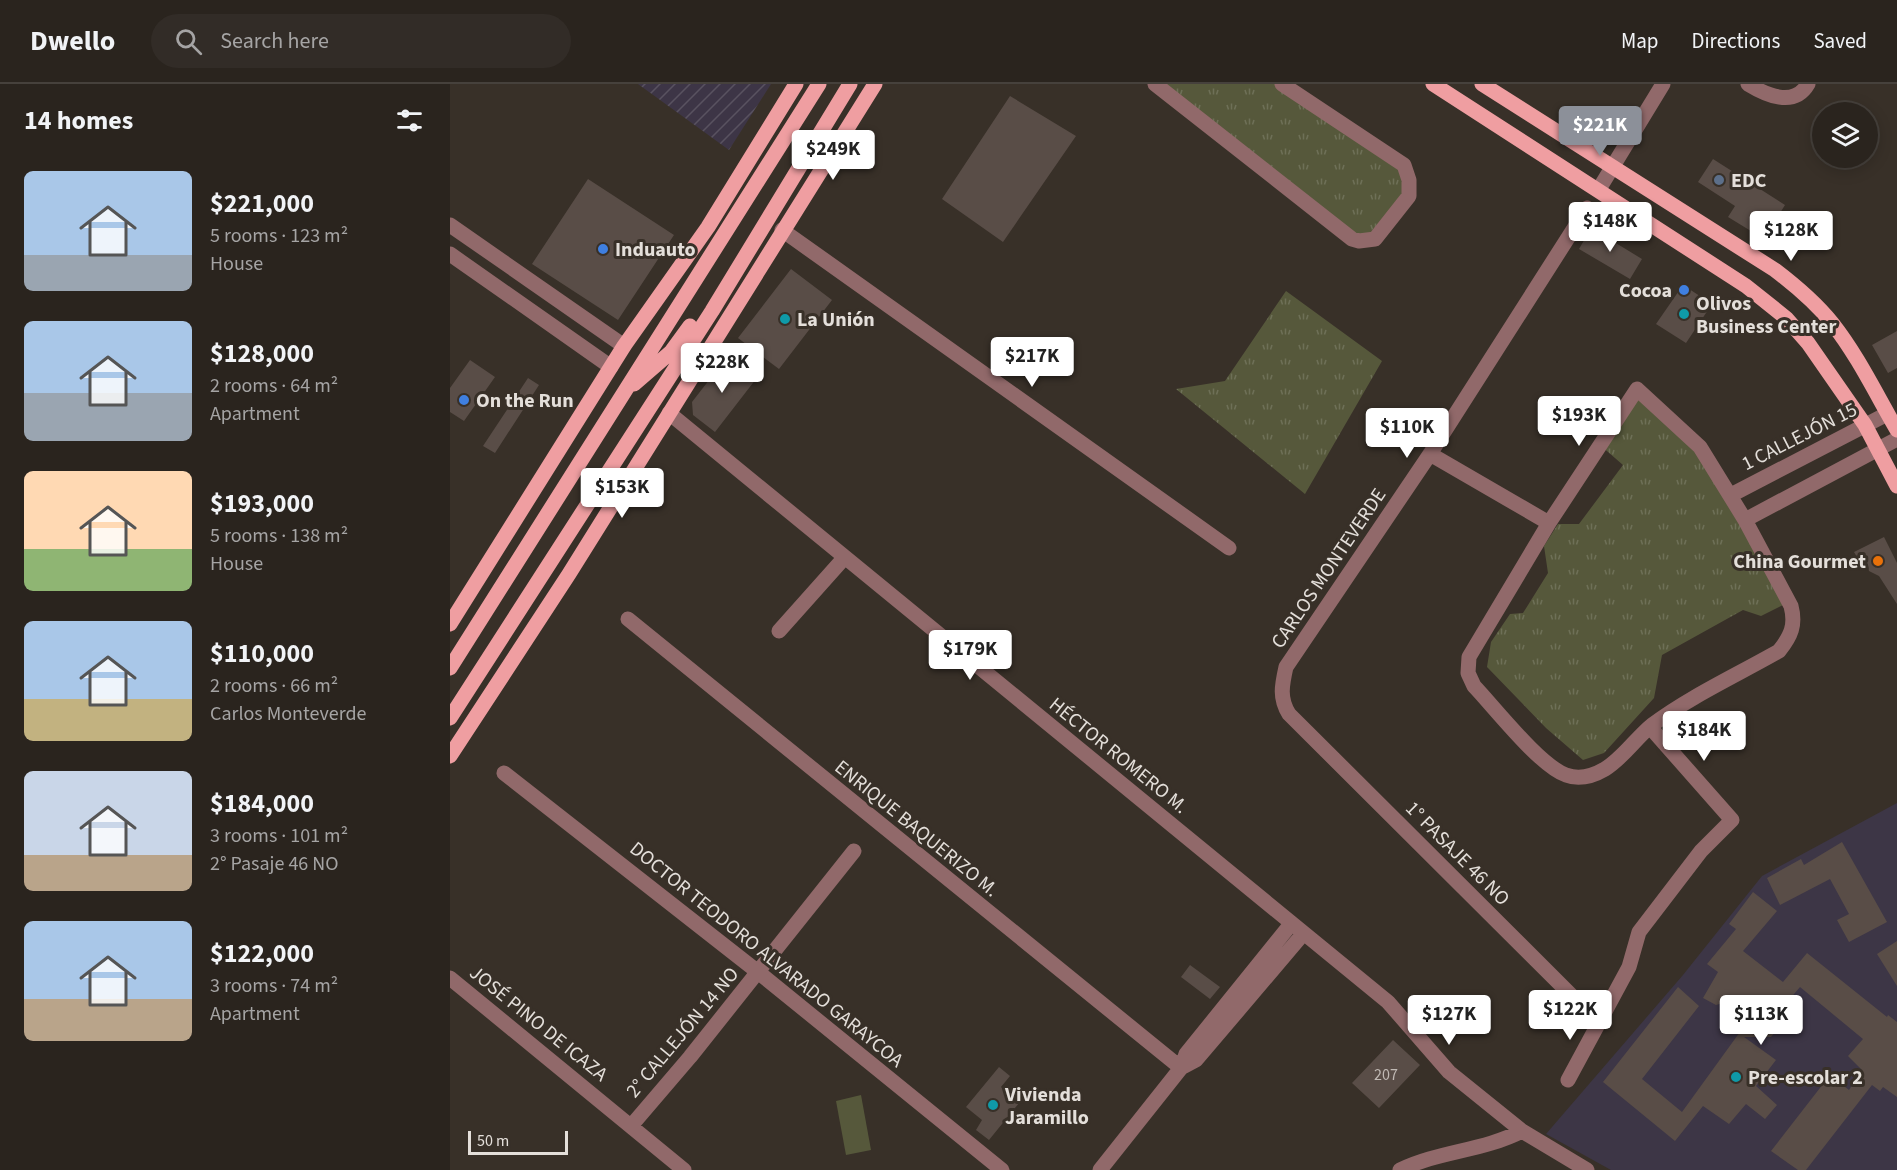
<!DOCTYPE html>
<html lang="en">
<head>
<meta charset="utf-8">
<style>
	body { margin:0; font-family:"Source Sans 3",sans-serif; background:#322c27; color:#f1f3f6; height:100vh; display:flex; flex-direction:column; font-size:22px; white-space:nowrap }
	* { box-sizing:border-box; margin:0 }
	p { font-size:20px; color:#a5a4a4 }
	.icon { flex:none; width:33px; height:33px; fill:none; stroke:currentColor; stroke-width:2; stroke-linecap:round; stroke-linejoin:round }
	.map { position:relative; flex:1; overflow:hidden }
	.drawer { display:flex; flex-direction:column; background:#2a241e; width:450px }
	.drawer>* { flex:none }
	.controls { position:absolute; left:1362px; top:18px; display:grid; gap:12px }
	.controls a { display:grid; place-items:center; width:66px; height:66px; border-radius:50%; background:#2a241e; box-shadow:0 3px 15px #0003,0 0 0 2px #46413c; font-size:30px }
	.scale { position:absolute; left:18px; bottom:15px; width:100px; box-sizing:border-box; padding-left:6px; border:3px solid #e4dfda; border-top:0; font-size:16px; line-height:21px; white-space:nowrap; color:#e4dfda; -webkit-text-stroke:4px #383028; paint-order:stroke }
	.price { position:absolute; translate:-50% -51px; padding:0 14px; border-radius:6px; background:#fff; color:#222; font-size:20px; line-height:39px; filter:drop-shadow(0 2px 3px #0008) }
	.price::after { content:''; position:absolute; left:50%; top:36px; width:18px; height:14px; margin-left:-9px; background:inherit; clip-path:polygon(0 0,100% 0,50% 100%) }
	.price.active { background:#8c9099; color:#fff }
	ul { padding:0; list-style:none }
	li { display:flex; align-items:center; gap:18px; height:150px; padding:0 24px }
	li span { display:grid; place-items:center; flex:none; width:168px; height:120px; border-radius:9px; color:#555 }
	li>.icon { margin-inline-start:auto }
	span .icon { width:72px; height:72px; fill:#fffc; stroke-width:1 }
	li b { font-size:26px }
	h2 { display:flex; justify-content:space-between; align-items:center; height:72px; padding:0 24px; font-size:26px }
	header { display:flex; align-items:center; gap:36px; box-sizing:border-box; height:84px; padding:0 30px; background:#2a241e; border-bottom:2px solid #46413c }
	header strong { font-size:28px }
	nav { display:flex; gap:33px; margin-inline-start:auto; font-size:21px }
	.search { width:420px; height:54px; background:#322c27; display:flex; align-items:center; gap:15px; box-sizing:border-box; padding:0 21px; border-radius:33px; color:#a5a4a4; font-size:22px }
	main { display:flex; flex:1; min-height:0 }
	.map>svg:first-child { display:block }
	.industrial { fill:url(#industrial-furrows) }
	.education { fill:#3d3646 }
	.green { fill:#56583b }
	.park { fill:url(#park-tufts) }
	.building { fill:#594d47 }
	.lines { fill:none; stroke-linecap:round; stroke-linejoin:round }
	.minor { stroke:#91696a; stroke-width:15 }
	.major { stroke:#ef9ea1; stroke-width:15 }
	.service-dot { fill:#5c6f8a; stroke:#383028; stroke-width:2 }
	.shop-dot { fill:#3f7fe0; stroke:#383028; stroke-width:2 }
	.culture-dot { fill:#0f9aa8; stroke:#383028; stroke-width:2 }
	.food-dot { fill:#e8710a; stroke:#383028; stroke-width:2 }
	.labels { text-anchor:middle; stroke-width:6; stroke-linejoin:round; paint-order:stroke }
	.number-label { font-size:16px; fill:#c1bab5 }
	.poi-label { font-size:20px; font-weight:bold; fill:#e4dfda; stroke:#383028; text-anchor:start }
	.street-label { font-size:20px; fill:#e4dfda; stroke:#383028 }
</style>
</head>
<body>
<header>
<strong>Dwello</strong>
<div class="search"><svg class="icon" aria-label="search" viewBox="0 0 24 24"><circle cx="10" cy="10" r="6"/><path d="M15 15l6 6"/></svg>Search here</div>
<nav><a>Map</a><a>Directions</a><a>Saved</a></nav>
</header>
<main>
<section class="drawer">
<h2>14 homes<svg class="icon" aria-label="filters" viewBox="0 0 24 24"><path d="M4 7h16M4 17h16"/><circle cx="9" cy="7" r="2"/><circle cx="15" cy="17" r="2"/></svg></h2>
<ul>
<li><span style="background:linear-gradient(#a9c7e8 70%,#9aa5b1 0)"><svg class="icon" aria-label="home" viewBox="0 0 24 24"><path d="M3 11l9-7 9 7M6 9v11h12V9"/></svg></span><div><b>$221,000</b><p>5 rooms · 123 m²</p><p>House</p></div></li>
<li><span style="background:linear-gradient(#a9c7e8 60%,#9aa5b1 0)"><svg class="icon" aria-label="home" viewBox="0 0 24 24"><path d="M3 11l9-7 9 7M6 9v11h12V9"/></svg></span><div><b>$128,000</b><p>2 rooms · 64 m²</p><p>Apartment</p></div></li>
<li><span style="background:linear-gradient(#ffd9b3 65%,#8fb573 0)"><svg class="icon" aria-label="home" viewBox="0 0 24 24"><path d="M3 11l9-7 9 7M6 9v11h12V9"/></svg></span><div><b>$193,000</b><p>5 rooms · 138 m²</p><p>House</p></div></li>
<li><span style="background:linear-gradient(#a9c7e8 65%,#c2b280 0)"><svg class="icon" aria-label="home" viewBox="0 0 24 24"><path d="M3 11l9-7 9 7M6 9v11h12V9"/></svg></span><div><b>$110,000</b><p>2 rooms · 66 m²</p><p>Carlos Monteverde</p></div></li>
<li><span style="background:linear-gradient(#c9d6e8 70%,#b9a48a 0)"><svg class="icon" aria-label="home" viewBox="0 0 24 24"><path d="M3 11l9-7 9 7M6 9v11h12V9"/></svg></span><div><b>$184,000</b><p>3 rooms · 101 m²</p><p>2° Pasaje 46 NO</p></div></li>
<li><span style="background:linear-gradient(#a9c7e8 65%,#b9a48a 0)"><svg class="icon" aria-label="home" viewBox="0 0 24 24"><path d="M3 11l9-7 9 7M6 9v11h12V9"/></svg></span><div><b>$122,000</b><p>3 rooms · 74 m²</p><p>Apartment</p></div></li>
</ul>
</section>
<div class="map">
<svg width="1447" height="1086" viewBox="0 0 1447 1086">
	<defs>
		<pattern id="industrial-furrows" width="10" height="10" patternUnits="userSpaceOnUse" patternTransform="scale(1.5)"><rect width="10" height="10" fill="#3d3546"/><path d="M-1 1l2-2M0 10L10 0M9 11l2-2" fill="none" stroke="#595260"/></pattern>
		<pattern id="park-tufts" width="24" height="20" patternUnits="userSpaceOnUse" patternTransform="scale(1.5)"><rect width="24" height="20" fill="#56583b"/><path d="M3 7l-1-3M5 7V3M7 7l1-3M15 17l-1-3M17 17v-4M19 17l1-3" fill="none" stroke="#6e7057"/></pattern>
	</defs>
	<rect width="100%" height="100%" fill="#383028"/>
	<path class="industrial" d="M188,0H321L279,66Z"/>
	<path class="education" d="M1447,719V1086H1161L1096,1050L1233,891L1312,792Z"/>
	<path class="green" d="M411,1011L421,1066L396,1071L386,1017Z"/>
	<path class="park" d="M705,0H832L954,81L959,112L925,155L909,157Z
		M836,207L932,277L855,410L726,305L775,297Z
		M1187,305L1250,363L1339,518L1311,532L1293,526L1212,571L1204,614L1154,669L1133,676L1096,644L1037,583L1041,558L1060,530L1073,529L1098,489L1094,462L1108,440H1129L1173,381L1150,361Z"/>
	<path class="building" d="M560,12L626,52L553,158L492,115Z
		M1263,75L1335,121L1314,155L1278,133L1285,122L1248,98Z
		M138,95L224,151L168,236L82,180Z
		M1150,143L1159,148L1156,153L1192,175L1180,195L1129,165L1140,146Z
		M341,185L382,216L329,285L288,254Z
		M1233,201L1262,220L1236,259L1206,240Z
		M1447,247V284L1438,289L1422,261Z
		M277,273L306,295L265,348L243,331L242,318Z
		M20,276L45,293L14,337L0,328V304Z
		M78,294L89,301L45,369L33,362Z
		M1434,453L1447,479V520L1429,492L1419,487L1417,478L1411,480L1404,468Z
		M1392,758L1437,838L1399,858L1387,836L1399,830L1380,795L1330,821L1317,794L1351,775L1354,781Z
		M1303,808L1327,827L1293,867L1333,898L1357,869L1437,933L1438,931L1447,938V1013L1433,1003L1430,1007L1422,1001L1356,1086H1348L1321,1067L1380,991L1399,1006L1412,986L1398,972L1413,955L1350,903L1323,935L1326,947L1321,953H1294L1326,976L1306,1002L1327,1021L1315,1035L1296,1020L1279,1040L1253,1022L1225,1057L1153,998L1228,903L1249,922L1192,995L1232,1028L1295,941L1289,937L1288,930L1281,932L1274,927L1273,919L1266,921L1253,914L1268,888L1257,880L1286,845L1279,840Z
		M1447,857V902L1427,870Z
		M740,881L770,903L760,915L731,893Z
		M987,913L999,924L981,944L969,933Z
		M943,956L970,981L929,1024L902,999Z
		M549,983L560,992L551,1003L569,1019L539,1056L526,1046L532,1036L516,1023Z"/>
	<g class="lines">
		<path class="minor" d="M705,0L902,155L909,157L925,155L959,112V96L954,81L832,0
			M1298,0C1316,11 1344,24 1358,0
			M1149,105L1213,0
			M1137,124L980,370L836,583C832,601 829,614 839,630L1131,921L1152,933
			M0,141L174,262
			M332,146L779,464
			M0,170L161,283
			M1187,305L1250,363L1295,436L1341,522C1346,541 1341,552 1329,567C1287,591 1241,612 1202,641C1186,654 1173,674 1155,685C1143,692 1129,696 1116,691C1090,682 1045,624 1024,602L1018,589L1019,573L1099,439Z
			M219,329L938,918L999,988L1072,1047L1137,1086
			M980,370L1099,439
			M1281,411L1437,330
			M1295,436L1447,355
			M178,535L731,984
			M329,547L395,473
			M54,689L308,888L552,1086
			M0,894L234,1086
			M731,984L746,976L853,850
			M1118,996L1179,883L1189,848L1251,767L1282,736L1200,643
			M181,1042L240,973L404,767
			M650,1086L731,984L736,970L841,840
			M950,1086C989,1067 1033,1067 1072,1047"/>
		<path class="major" d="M983,0L1296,202L1336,234L1358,259L1415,341L1447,402
			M1032,0L1325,186C1346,202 1366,219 1382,239C1408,272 1426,310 1447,346
			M184,300L221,268L240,242
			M0,540L174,262L258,143L346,0
			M0,584L369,0
			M0,634L262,227L400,0
			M0,672L119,490L425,0"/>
	</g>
	<circle class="service-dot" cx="1269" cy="96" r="6"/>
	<g class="shop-dot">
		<circle cx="153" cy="165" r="6"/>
		<circle cx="1234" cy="206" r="6"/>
		<circle cx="14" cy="316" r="6"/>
	</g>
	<g class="culture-dot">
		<circle cx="1234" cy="230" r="6"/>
		<circle cx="335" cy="235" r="6"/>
		<circle cx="1286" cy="993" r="6"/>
		<circle cx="543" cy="1021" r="6"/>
	</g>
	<circle class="food-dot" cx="1428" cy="477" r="6"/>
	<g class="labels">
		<g class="number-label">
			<text x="936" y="996">207</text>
		</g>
		<g class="poi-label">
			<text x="1281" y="103">EDC</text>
			<text x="165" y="172">Induauto</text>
			<text x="1222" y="213" text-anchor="end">Cocoa</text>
			<text x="1246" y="226">Olivos<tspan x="1246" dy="23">Business Center</tspan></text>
			<text x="347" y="242">La Unión</text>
			<text x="26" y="323">On the Run</text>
			<text x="1416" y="484" text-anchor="end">China Gourmet</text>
			<text x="1298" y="1000">Pre-escolar 2</text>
			<text x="555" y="1017">Vivienda<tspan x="555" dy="23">Jaramillo</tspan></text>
		</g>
		<g class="street-label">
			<text transform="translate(1349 352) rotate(-27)" y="7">1 CALLEJÓN 15</text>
			<text transform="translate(878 484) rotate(-56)" y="7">CARLOS MONTEVERDE</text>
			<text transform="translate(669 671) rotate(39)" y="7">HÉCTOR ROMERO M.</text>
			<text transform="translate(467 744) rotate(39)" y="7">ENRIQUE BAQUERIZO M.</text>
			<text transform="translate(1008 769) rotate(45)" y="7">1° PASAJE 46 NO</text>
			<text transform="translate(317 870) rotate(39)" y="7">DOCTOR TEODORO ALVARADO GARAYCOA</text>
			<text transform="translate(89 939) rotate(39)" y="7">JOSÉ PINO DE ICAZA</text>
			<text transform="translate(232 948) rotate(-50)" y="7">2° CALLEJÓN 14 NO</text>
		</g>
	</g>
</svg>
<div class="controls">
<a><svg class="icon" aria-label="layers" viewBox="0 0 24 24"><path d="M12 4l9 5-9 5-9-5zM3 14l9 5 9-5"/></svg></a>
</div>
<div class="scale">50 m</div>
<b class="price active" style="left:1150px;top:73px">$221K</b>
<b class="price" style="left:383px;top:97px">$249K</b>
<b class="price" style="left:1160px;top:169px">$148K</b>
<b class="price" style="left:1341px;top:178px">$128K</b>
<b class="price" style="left:582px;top:304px">$217K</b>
<b class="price" style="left:272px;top:310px">$228K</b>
<b class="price" style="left:1129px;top:363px">$193K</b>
<b class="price" style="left:957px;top:375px">$110K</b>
<b class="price" style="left:172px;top:435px">$153K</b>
<b class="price" style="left:520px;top:597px">$179K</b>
<b class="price" style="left:1254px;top:678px">$184K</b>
<b class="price" style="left:1120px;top:957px">$122K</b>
<b class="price" style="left:999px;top:962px">$127K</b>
<b class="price" style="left:1311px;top:962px">$113K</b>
</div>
</main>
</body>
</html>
